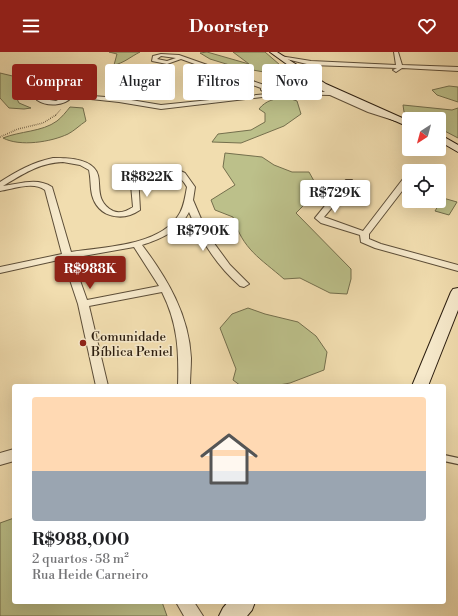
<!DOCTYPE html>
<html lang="pt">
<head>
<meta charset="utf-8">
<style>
	body { margin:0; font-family:"Libre Bodoni",serif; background:#f6f6f6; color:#202124; height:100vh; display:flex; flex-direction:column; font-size:15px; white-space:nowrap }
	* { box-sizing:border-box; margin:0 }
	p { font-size:13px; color:#757577 }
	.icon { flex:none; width:22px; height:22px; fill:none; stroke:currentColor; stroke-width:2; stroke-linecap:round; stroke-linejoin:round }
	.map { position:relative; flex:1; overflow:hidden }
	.sheet { position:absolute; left:12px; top:332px; width:434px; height:220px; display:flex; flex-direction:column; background:#fff; border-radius:4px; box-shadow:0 4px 16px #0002 }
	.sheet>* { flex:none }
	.top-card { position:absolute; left:12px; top:12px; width:434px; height:36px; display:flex; gap:8px }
	.needle { width:26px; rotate:216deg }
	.buttons { position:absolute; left:402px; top:60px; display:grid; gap:8px }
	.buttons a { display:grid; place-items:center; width:44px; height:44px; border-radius:4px; background:#fff; box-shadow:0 4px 16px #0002; font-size:20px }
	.price { position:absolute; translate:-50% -34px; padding:0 9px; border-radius:4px; background:#fff; color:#222; font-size:13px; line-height:26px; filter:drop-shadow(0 1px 2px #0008) }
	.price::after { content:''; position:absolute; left:50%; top:24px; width:12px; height:9px; margin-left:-6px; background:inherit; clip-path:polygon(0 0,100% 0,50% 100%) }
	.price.selected { background:#8f2418; color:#fff }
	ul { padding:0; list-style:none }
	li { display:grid; align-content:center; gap:8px; height:212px; padding:0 20px }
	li+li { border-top:1px solid #e0e0e0 }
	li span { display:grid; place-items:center; height:124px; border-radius:4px; color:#555 }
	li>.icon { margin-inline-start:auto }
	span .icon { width:72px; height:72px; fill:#fffc; stroke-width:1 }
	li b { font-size:17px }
	.chip { padding:0 14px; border-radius:4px; background:#fff; box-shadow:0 4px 16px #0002; font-size:14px; line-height:36px }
	.chip.selected { background:#8f2418; color:#fff }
	header { display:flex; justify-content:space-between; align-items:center; height:52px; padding:0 20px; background:#8f2418; color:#fff; font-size:18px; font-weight:800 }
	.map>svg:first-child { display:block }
	.green { fill:#bcc08a; stroke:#746f4d }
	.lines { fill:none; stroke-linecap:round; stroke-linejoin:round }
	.lane-casing { stroke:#5d4e38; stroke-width:2.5 }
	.street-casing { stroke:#5d4e38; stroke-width:2 }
	.secondary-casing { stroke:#2c1e10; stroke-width:2 }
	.path-far1 { stroke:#2c1e10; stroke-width:1; stroke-dasharray:0.5 1; stroke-linecap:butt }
	.path { stroke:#2c1e10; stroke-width:1.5; stroke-dasharray:0.5 1.5; stroke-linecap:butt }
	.lane { fill:#f6e9cb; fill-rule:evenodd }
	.street { fill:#f6e9cb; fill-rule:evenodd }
	.secondary { fill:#f6e9cb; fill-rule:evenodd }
	.poi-dot { fill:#8f2418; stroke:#f6e9cb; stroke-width:1.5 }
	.labels { text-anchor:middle; stroke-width:3; stroke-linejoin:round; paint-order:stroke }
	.poi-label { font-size:13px; fill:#2c1e10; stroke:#f6e9cb; text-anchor:start }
</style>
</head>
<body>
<header><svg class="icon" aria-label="menu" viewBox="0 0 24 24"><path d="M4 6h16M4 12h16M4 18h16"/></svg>Doorstep<svg class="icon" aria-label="heart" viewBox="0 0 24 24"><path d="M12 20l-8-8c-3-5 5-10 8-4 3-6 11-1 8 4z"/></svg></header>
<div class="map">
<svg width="458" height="564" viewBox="0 0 458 564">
	<rect width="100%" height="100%" fill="#f1ddaf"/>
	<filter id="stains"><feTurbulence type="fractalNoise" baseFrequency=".005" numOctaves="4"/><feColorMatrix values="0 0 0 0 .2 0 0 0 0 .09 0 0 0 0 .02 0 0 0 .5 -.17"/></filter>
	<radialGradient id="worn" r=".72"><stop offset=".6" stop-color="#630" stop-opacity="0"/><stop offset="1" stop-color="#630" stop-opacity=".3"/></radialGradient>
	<path class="green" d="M109,0H140C130,5 124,11 114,13L117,2Z
		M207,0L249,12L233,0H265L287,19L275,22L236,15L210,7L200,1Z
		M0,21L25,27L23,33L15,43L19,51L31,56L24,57L9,56L0,46Z
		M449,34L458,35V50L437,43L432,38Z
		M285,45L297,49L301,62L284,74L241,91L212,90L218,82L251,78L265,70V61L259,57C266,48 275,47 285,45Z
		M403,53L452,58L458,56V86L439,76V67H420L404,60Z
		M70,55L83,56L86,69C80,73 74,79 68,82C51,90 20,95 3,86C20,79 42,80 57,69C62,65 66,60 70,55Z
		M225,101L262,105L274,113L292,120H309L314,129L317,140L296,161L351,217V227L347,242L330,241L300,226L284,227C260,206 243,198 233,165L215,158L211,148L235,133L223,115Z
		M443,146L457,150L449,163L435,159Z
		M248,256L265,262L298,270L316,284L327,300L324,318L290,331L274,334H241L233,328L236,317L220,276L232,262Z
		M14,466V550H162L167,564H0V471Z"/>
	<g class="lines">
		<defs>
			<path id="lane" d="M444,403L458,406V412L444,409Z"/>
			<path id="street" d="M394,0H398L402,13L458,15V19L402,16L396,20L393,18L397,16L311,13L278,5L280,4L311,9L396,13Z
				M161,2L179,3L264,33C273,28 288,30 292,39L325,40L296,23L301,22L348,47L399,67L396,69L368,60L330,43L287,42L161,57L119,50L72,45C64,54 47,55 37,48L40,42L51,39H65L79,43L119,46L161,53L267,42L261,38V36L181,7L167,12L152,9L153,4ZM161,4L176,6L167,9L157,7ZM279,34L286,38L276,40L267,37L270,35ZM51,43L66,44L56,49L43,47L44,44Z
				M53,106C65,106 85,106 94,116C105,127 91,147 113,159C120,162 127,159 133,155L130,122L141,116L156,114L176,117L185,121L195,135L193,148L208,183L230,213L249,232L244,235L240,234C217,214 201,189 189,160C179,179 161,187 142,193C167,226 189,263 191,306C191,315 190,325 190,334H178C179,299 178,272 162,240L89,254L108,334H96L78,252L63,207L0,221V215L62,202L45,138C33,129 14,137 0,139V130C17,119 33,110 53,106ZM63,110L80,113L89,118C91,126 90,135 92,143C98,166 123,170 140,158L138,123C154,112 178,118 187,135C185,145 184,156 178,164C159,194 102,195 71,200L52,135C37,125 19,132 3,134C23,122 39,111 63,110ZM134,195L159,234L87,248L72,206Z
				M406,123H409V130L369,182V187L381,192L458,213V219L375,196L361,190L360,183L321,171L315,166L346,128H352V132L324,165L363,179Z
				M14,397V409L0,413V401Z
				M176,550H194L203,564H184Z"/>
			<path id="secondary" d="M270,0H277L326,32L409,69V75L320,36Z
				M439,82L458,93V100L439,89Z
				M458,236V258L428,334H412L451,240L453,237Z
				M228,550H255L252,558L247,564H219L223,556Z"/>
		</defs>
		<use href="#lane" class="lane-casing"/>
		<use href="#street" class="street-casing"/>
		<use href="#secondary" class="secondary-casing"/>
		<path class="path-far1" d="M55,64L61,57"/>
		<path class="path" d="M0,85L18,77L43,71L56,63"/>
		<use href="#lane" class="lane"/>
		<use href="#street" class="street"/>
		<use href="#secondary" class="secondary"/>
	</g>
	<circle class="poi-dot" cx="83" cy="291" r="4"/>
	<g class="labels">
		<g class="poi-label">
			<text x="91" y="289">Comunidade<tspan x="91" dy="15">Bíblica Peniel</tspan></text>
		</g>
	</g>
	<rect width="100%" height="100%" filter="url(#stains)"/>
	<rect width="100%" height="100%" fill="url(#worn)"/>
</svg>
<div class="buttons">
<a><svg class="needle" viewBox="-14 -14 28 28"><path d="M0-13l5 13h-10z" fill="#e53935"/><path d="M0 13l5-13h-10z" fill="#757577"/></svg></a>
<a><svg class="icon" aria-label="locate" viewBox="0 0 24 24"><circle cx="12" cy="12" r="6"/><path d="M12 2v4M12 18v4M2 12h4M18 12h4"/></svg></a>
</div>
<b class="price" style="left:147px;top:146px">R$822K</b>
<b class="price" style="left:335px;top:162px">R$729K</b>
<b class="price" style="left:203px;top:200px">R$790K</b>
<b class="price selected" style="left:90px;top:238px">R$988K</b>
<div class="top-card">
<a class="chip selected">Comprar</a>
<a class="chip">Alugar</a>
<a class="chip">Filtros</a>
<a class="chip">Novo</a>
</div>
<section class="sheet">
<ul>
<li><span style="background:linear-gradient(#ffd9b3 60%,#9aa5b1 0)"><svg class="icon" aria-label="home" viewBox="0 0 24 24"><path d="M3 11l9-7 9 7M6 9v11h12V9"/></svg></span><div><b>R$988,000</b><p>2 quartos · 58 m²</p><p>Rua Heide Carneiro</p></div></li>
</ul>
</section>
</div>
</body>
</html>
